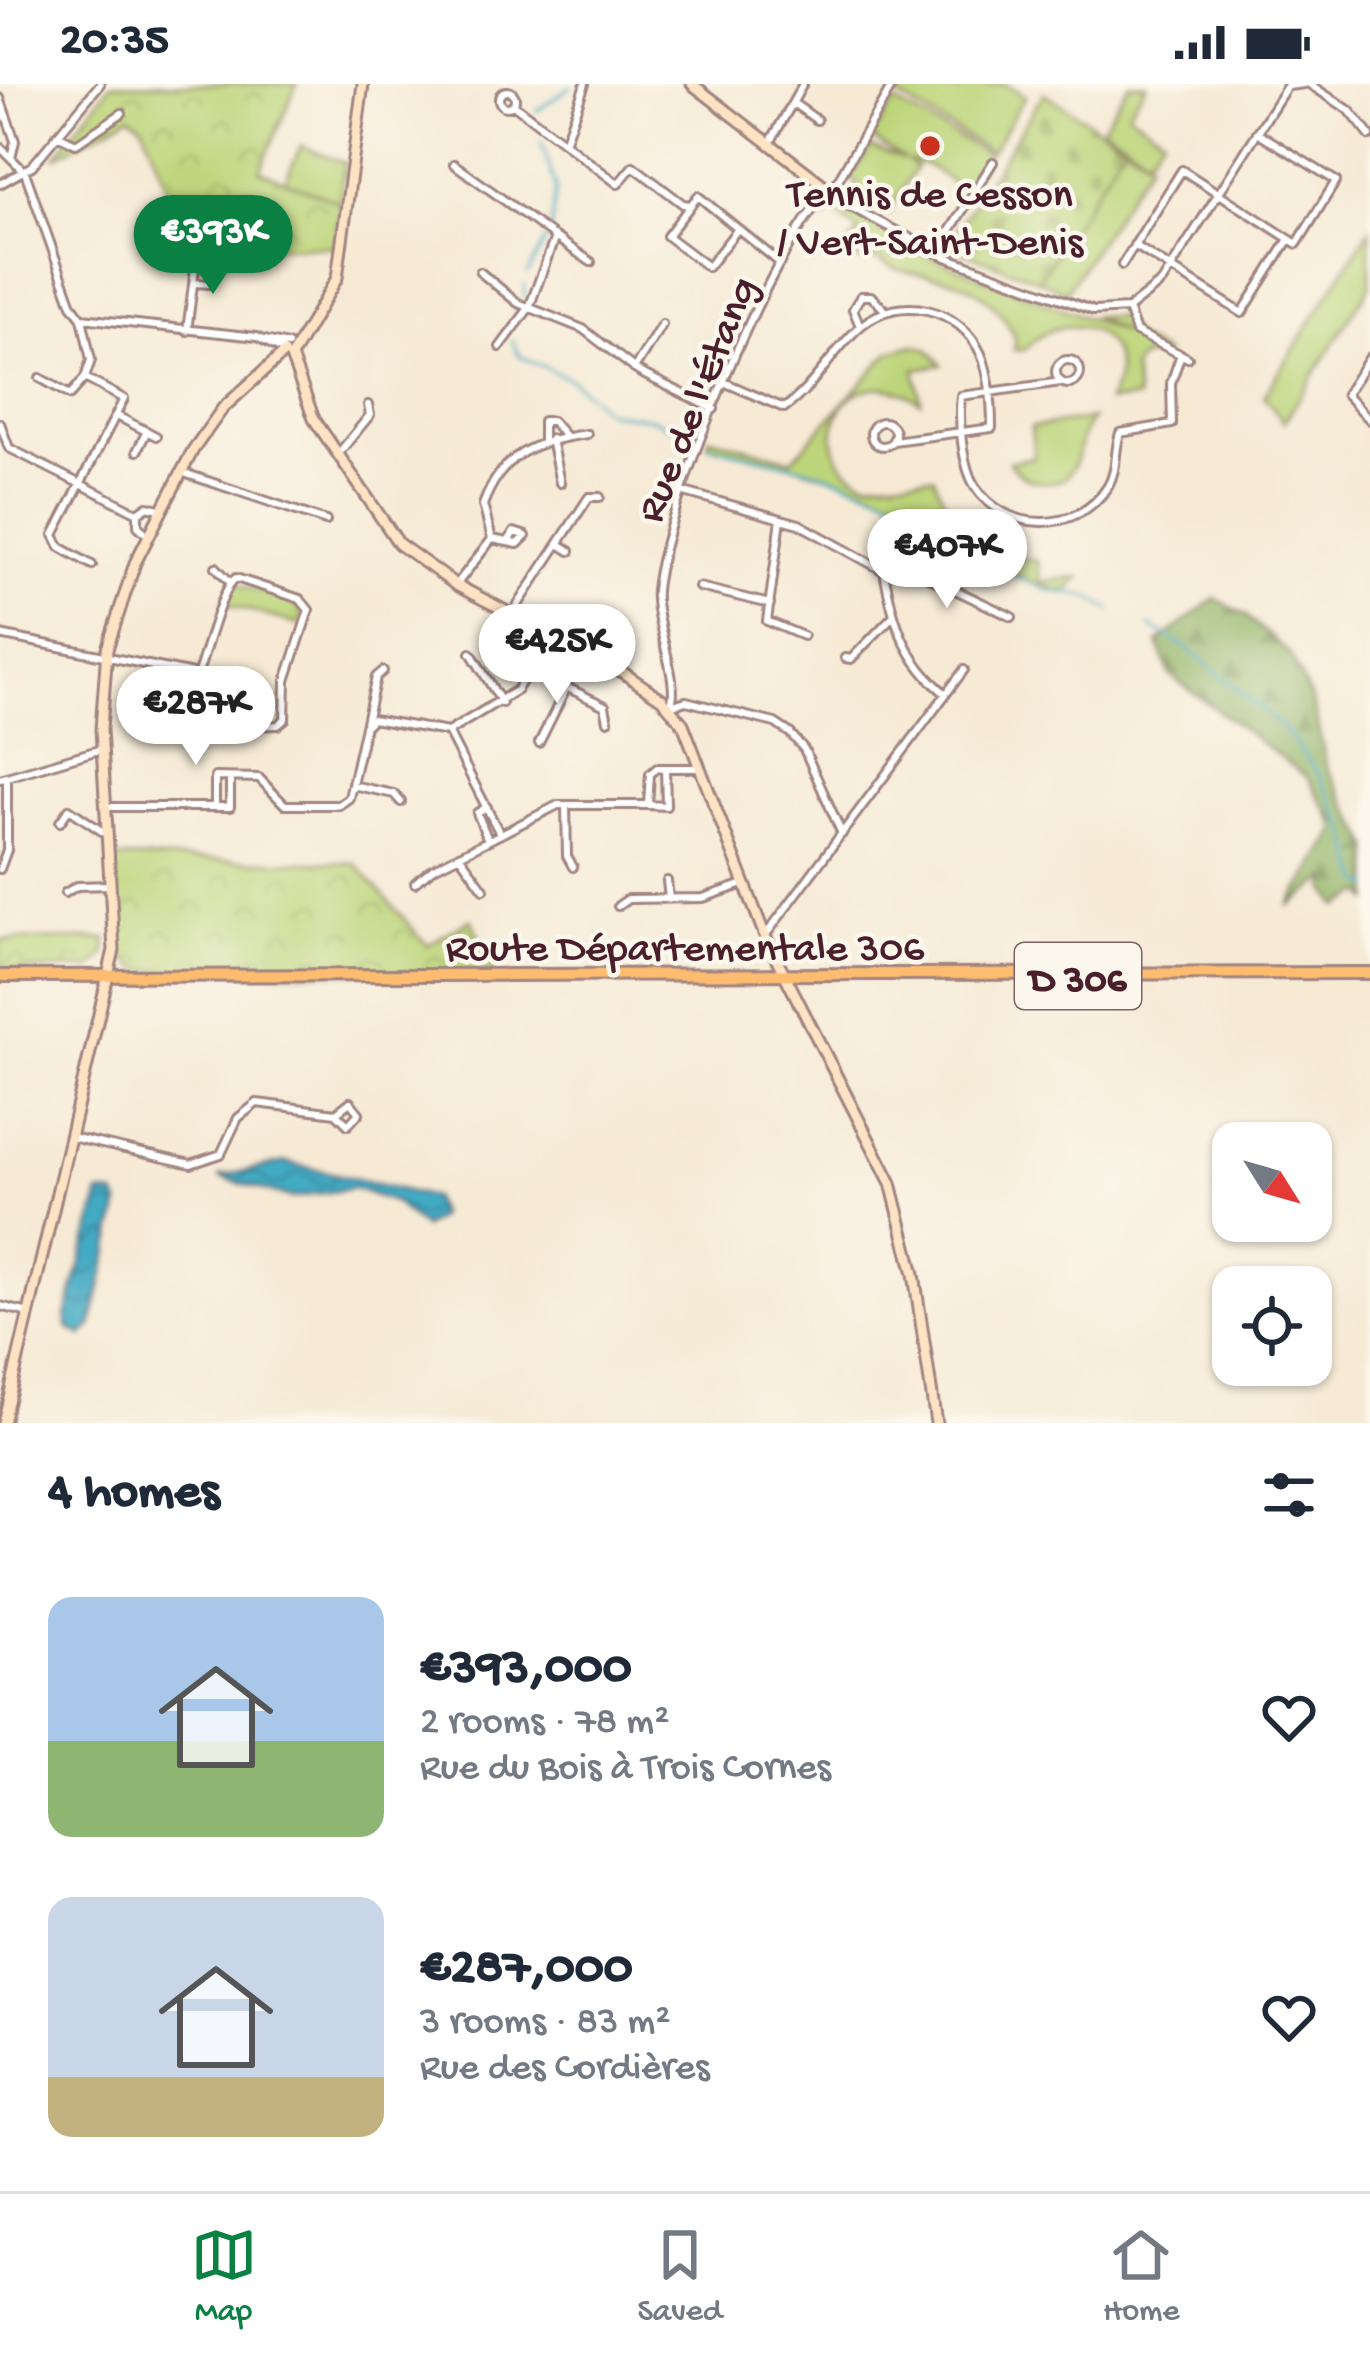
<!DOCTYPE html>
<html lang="en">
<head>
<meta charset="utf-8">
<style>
	body { margin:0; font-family:"Gochi Hand",sans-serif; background:#f6f6f7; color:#1f2937; height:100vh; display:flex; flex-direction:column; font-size:45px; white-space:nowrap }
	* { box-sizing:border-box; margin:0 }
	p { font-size:39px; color:#747a83 }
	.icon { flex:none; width:66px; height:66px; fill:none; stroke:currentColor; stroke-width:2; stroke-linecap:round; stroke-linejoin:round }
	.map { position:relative; height:1339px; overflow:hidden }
	.drawer { display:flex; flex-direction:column; background:#fff; flex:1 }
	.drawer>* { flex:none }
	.needle { width:78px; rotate:127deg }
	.buttons { position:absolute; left:1212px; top:1038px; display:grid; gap:24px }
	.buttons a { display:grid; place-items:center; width:120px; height:120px; border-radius:24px; background:#fff; box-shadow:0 3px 9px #0004; font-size:60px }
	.price { position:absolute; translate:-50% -102px; padding:0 27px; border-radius:42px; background:#fff; color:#222; font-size:39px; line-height:78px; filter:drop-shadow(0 3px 6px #0008) }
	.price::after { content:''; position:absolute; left:50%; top:72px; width:36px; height:27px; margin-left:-18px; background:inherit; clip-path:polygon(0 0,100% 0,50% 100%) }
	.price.active { background:#0b8043; color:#fff }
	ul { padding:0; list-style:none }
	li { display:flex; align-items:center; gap:36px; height:300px; padding:0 48px }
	li span { display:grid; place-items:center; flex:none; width:336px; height:240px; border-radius:24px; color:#555 }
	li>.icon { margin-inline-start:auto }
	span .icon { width:144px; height:144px; fill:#fffc; stroke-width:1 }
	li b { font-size:51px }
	h2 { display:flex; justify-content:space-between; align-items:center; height:144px; padding:0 48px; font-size:51px }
	.status { display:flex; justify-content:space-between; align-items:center; height:84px; padding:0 60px; background:#fff; direction:ltr }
	.status svg { height:33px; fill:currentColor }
	.tab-bar { display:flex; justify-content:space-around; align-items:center; height:168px; border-top:3px solid #e0e1e3; background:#fff; font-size:33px; color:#747a83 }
	.tab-bar a { display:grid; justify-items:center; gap:6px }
	.tab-bar .active { color:#0b8043 }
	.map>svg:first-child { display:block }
	.grass { fill:#bdd57a; stroke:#847a52; stroke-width:3 }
	.forest { fill:url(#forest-firs); stroke:#706a4a; stroke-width:3 }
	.cemetery { fill:url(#cemetery-stones); stroke:#847a52; stroke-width:3 }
	.park { fill:url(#park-crowns); stroke:#847a52; stroke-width:3 }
	.water { fill:url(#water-waves); stroke:#466477; stroke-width:3 }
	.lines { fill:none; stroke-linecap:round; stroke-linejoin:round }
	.stream { stroke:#43aac3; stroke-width:3 }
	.street-casing { stroke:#a08480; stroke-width:12 }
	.secondary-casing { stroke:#a08480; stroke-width:15 }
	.primary-casing { stroke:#a08480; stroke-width:16 }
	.street { stroke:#fff; stroke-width:6 }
	.secondary { stroke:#fee4c5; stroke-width:9 }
	.primary { stroke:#fdbc6f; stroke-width:10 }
	.poi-dot { fill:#c8321e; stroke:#fbf7ec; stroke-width:4.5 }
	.labels { text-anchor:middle; stroke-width:9; stroke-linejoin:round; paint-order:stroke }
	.shield { fill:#fbf7ec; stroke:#7f6065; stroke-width:3 }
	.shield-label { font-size:39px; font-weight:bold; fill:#4a1f2b }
	.poi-label { font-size:42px; fill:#4a1f2b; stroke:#fbf7ec }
	.street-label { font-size:42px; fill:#4a1f2b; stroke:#fbf7ec }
</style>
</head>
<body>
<div class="status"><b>20:35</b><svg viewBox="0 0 49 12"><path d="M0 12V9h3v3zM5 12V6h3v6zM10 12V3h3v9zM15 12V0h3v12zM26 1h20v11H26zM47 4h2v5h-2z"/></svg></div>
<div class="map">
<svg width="1370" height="1339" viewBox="0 0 1370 1339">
	<defs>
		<pattern id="forest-firs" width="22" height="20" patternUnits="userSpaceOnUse" patternTransform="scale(3)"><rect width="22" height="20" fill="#96b66a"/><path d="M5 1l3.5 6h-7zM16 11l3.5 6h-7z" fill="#7c9357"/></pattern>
		<pattern id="cemetery-stones" width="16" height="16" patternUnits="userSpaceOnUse" patternTransform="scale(3)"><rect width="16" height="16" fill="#bdd57a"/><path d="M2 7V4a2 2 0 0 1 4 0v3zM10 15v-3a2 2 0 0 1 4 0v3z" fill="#a4b66a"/></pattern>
		<pattern id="park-crowns" width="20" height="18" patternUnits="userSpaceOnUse" patternTransform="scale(3)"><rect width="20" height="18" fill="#bdd57a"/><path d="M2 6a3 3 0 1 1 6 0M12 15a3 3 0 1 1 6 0" fill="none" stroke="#a4b66a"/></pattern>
		<pattern id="water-waves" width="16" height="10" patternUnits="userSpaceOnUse" patternTransform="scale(3)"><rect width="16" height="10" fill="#43aac3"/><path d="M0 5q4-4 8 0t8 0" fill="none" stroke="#3a8a9f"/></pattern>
	</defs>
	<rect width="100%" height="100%" fill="#fbf7ec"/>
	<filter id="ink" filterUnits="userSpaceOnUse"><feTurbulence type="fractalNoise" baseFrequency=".00833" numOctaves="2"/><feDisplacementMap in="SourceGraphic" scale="24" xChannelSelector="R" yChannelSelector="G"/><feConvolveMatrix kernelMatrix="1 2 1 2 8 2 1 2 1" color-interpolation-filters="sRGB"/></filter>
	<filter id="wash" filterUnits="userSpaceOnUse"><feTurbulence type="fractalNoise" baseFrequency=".004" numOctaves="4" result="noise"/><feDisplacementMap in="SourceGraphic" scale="48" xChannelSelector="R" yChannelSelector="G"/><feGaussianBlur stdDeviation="2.7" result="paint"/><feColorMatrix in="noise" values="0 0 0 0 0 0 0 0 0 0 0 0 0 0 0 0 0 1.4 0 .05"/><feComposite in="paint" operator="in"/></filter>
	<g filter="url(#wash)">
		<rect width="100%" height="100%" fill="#f6ead5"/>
		<path class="grass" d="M903,0H947L959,7L963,0H1005L1025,12L991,68L896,11Z
			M1129,0H1147L1128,28L1163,52L1148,73L1102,42Z
			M894,18L988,70L965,107L928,82L907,76L916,83L887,131L852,108L858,99L850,94L871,63L905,76L872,54Z
			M1124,60L1150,77L1066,208L1019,187L1040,194Z
			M301,62L345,79L339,118L285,97Z
			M824,121H840L918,168L1130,251L1092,232L1121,233L1134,253L1164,270L1140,274L1133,284L1137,315L1108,318C1111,308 1119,297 1117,282C1110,233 1050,232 1025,266H1014C1018,254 1011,244 1003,233C959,174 917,204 878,175L843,177L838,173L859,148L833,126L824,135L818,130Z
			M1370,145V202L1284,338L1264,312Z
			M914,261L928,265L942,281L915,285L921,318C840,265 801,374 867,397L934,392C951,444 986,468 1038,477L1040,498L1080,493L1067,508C1004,501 963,444 906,419C843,392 775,376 708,361L710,353L792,376L890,268Z
			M1092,335C1075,354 1084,378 1062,396C1041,402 1021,397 1009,378L1034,373L1031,343Z
			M234,499L293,517L303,530L299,541L226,520Z"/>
		<path class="forest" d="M1215,514L1245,531L1289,569L1312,617L1327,683L1370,762V816L1364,809L1339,823L1327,806L1328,795L1289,822L1338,745L1308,694L1170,591L1158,559Z"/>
		<path class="cemetery" d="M1044,9L1124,60L1039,196L946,162Z"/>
		<path class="park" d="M111,0H297L260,87L339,118L337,163L228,162L193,170L143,41L130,31L54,74Z
			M115,774L355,779L427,861L471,835L495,890L141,886L119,872Z
			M107,855L106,869L91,885L0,886V856Z"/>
		<path class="water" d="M285,1078L432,1113L439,1132L423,1144L394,1118L354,1104L292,1114L219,1093Z
			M100,1110L115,1111L120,1120L92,1242L82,1252L68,1244L66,1232Z"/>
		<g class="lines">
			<path class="stream" d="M537,27L571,2
				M541,58L556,103L551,145
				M528,189L546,155
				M524,214L525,201
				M509,242L517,228
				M512,256L520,272L572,296L603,324
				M606,327L654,335L691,353
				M708,361L818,387L907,419L983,465L1006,488L1047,506L1087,512L1111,526
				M1150,542L1187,564L1281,642L1318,689L1347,746L1361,797L1370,802"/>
		</g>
	</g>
	<g filter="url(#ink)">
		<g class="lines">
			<defs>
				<path id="street" d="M1309,0L1349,26L1370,52
					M1288,2L1304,0
					M499 15a8 8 0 1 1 16 0a8 8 0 1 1-16 0Z
					M0,14L15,57L11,74L25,88L72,221L82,234L257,253L284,267
					M793,19L817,36
					M513,20L618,100L633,82L683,120L691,121L698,112L780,179
					M57,51L76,60L122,29
					M771,57L803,0
					M564,59L585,0
					M0,63L11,74
					M454,80L555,153
					M838,96L893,0
					M0,100L32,82L100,0
					M826,110C770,165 664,425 656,506C653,538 682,601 670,622L686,617L775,639L790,649L804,665L842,750
					M826,110L946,173L1094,227L1128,225L1136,248L1188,274
					M691,121L667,152L708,183L737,146
					M1134,161L1242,229L1289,155
					M936,169L993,78
					M1122,181L1182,86L1297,160L1336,97L1257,48
					M480,188L518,219L583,245L639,288L714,325
					M196,199L209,200
					M1128,225L1162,198L1287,2
					M82,234L91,276L85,294
					M860,242L853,225L861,212H871L886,227
					M187,247L196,177
					M265,256L288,261
					M500,263L529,224L555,153L591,178
					M1370,273L1346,310L1370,336
					M1056 288a12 12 0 1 1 24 0a12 12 0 1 1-24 0Z
					M634,285L662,240
					M40,294L70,311L85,294L124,315L54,451L60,463L92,481
					M1061,298L961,312C958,335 962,382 975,402C1005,449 1078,451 1108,402C1118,385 1114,367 1120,349L1172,340L1171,299L1181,270
					M726,299L784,324C815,303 833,265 862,241C900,209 961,224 981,270C990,291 992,320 992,344L893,357
					M117,332L156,352
					M871 350a12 12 0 1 1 24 0a12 12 0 1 1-24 0Z
					M0,339L9,364
					M551,355L560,399
					M543,357V337H552L566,353
					M9,364L138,429L148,422L160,425
					M137,367L147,347
					M339,369L370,331L368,321
					M181,388L326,437
					M681,407L799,440L884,487C893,538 905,577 946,610
					M138,429V442L148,451
					M781,435L767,537L803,552
					M492,455L518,460L526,452L514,448L508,458
					M559,460L570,467
					M216,483L229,497
					M884,487L903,481L1012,533
					M236,494L300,515L309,526L286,597L285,635L278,641L197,644C194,629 190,608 196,594C205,573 221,503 236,494Z
					M456,501L492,455L483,421C502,369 535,357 587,350
					M699,503L770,520
					M512,530L589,413H600
					M0,551L198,591
					M471,569L502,619
					M845,574L851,575L893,532
					M532,586L605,622L608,637
					M366,638L376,593L383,587
					M539,659L567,603
					M0,695L102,665
					M352,701L394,710L401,718
					M566,721L567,772L573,783
					M648,721L666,722L665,684
					M107,723H230V694
					M215,723V693L259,694L285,721H339L349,714L365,642L372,635L448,648
					M487,723L477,729L488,756
					M60,738L69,725L106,750
					M500,750L448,648L517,606L549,551
					M459,771L484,805
					M0,785L7,766V693
					M667,797L669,815
					M415,799L432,785L558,721H648L650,690L657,684H700
					M65,809L77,802L110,801
					M618,822L628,815L703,814L744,800
					M765,852L964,586
					M71,1053L191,1080L221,1070L238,1034L257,1019L336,1029L348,1041L359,1029L350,1018L336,1029
					M0,1222L29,1229"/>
				<path id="secondary" d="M692,0L826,103
					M291,273L314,335L399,460L456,501L622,588L662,615L683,640L765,852L891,1099L914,1190L936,1339
					M291,273L337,194L363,0
					M3,1339L114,866L101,645L107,565L135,479L193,366L223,324L284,269"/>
				<path id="primary" d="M0,892L1370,889"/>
			</defs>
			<use href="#street" class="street-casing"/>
			<use href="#secondary" class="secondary-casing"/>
			<use href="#primary" class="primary-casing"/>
			<use href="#street" class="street"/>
			<use href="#secondary" class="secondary"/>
			<use href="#primary" class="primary"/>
		</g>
	</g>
	<circle class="poi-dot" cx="930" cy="62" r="12"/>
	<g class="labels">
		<rect class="shield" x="1015" y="859" width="126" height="66" rx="9"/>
		<g class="shield-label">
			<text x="1078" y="906">D 306</text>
		</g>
		<g class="poi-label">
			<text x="930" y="121">Tennis de Cesson<tspan x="930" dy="48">/ Vert-Saint-Denis</tspan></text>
		</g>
		<g class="street-label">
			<text transform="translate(693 314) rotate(-68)" y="15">Rue de l'Étang</text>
			<text x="685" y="875">Route Départementale 306</text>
		</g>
	</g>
</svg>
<div class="buttons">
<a><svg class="needle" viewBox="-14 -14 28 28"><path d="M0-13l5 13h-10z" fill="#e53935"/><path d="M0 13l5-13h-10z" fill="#747a83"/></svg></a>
<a><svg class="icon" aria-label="locate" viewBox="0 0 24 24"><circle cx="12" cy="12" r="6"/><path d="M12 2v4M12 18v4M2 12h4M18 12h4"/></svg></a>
</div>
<b class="price active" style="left:213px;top:213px">€393K</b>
<b class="price" style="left:947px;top:527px">€407K</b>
<b class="price" style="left:557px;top:622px">€425K</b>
<b class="price" style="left:196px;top:684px">€287K</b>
</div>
<section class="drawer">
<h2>4 homes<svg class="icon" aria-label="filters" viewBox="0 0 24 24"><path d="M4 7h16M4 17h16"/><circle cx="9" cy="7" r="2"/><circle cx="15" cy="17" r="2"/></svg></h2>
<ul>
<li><span style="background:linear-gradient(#a9c7e8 60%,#8fb573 0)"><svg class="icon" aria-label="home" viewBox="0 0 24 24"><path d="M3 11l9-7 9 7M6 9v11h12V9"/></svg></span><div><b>€393,000</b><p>2 rooms · 78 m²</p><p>Rue du Bois à Trois Cornes</p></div><svg class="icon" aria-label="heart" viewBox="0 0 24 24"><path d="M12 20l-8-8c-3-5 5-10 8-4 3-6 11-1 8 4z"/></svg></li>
<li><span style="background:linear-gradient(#c9d6e8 75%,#c2b280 0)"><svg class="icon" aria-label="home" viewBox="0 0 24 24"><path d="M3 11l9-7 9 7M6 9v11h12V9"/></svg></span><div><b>€287,000</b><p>3 rooms · 83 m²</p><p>Rue des Cordières</p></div><svg class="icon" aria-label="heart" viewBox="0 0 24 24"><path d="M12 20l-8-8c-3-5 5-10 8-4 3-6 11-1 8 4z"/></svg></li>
</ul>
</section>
<nav class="tab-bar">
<a class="active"><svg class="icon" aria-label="map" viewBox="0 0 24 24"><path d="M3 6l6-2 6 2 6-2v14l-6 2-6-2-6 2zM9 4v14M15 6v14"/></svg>Map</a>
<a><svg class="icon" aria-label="saved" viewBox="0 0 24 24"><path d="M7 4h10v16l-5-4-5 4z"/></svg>Saved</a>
<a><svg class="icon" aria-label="home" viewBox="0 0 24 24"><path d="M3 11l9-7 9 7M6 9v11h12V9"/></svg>Home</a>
</nav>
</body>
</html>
